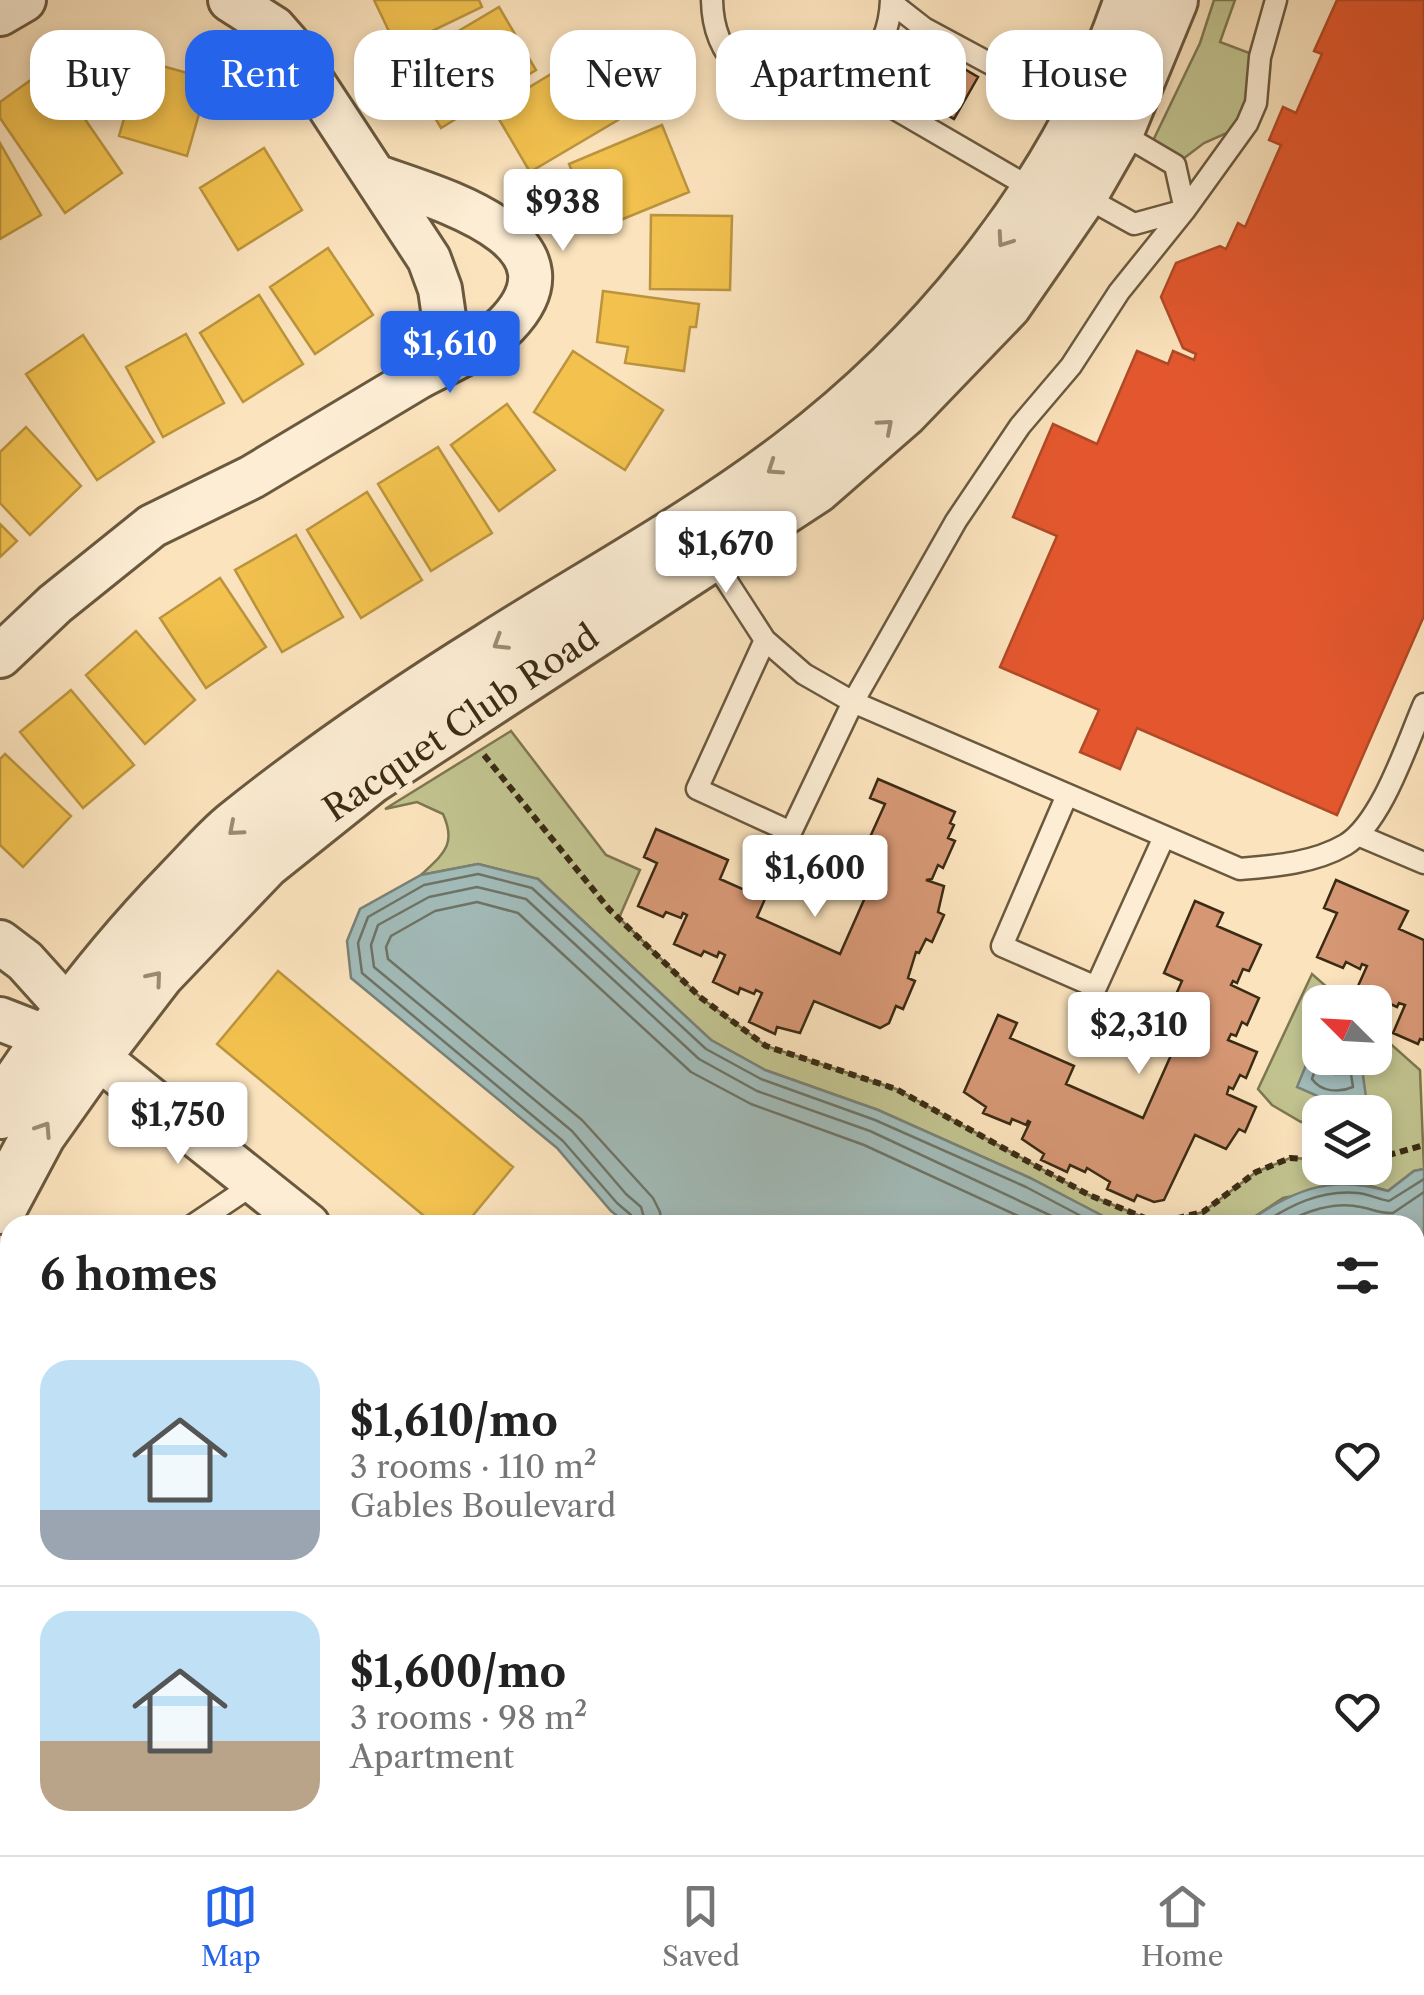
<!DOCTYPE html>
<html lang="en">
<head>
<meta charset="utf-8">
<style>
	body { margin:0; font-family:"Libre Caslon Text",serif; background:#f2f2f2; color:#222; height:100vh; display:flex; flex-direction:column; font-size:38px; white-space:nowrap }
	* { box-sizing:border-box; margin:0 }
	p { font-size:32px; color:#767676 }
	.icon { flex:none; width:55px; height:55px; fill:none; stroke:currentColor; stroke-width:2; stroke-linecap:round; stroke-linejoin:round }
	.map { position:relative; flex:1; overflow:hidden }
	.sheet { position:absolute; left:0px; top:1215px; width:1425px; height:640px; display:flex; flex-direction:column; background:#fff; border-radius:30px 30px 0 0; box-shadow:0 5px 15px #0003 }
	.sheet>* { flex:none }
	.hud { position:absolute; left:30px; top:30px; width:1365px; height:90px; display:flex; gap:20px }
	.needle { width:65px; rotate:294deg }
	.buttons { position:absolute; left:1302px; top:985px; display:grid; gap:20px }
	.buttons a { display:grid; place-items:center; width:90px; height:90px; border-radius:20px; background:#fff; box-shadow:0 5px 15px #0003; font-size:50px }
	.price { position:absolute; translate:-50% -85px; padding:0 22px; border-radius:10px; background:#fff; color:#222; font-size:32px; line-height:65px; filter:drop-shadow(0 2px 5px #0008) }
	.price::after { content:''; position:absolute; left:50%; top:60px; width:30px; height:22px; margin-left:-15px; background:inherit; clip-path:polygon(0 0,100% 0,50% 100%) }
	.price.selected { background:#2563eb; color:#fff }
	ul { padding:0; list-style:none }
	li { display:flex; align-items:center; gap:30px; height:250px; padding:0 40px }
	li+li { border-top:2px solid #e0e0e0 }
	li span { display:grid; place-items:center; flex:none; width:280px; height:200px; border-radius:30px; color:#555 }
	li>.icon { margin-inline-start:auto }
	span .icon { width:120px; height:120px; fill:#fffc; stroke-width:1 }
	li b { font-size:42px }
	h2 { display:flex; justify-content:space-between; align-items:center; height:120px; padding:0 40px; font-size:42px }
	.pill { padding:0 35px; border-radius:30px; background:#fff; box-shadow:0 5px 15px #0003; font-size:35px; line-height:90px }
	.pill.selected { background:#2563eb; color:#fff }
	.tab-bar { display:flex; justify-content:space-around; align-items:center; height:140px; border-top:2px solid #e0e0e0; background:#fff; font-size:28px; color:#767676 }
	.tab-bar a { display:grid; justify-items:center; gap:5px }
	.tab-bar .selected { color:#2563eb }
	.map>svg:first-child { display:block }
	.green { fill:#c1c38f; stroke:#7e7752; stroke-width:2.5; fill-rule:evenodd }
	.water { fill:#a2bcba; stroke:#798278; stroke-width:2.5 }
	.homes { fill:#f2c14e; stroke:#bb943d; stroke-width:2.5 }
	.shops { fill:#e4572e; stroke:#b14a26; stroke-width:2.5 }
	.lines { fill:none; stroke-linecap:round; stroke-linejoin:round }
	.shore { stroke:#6e7467; stroke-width:2.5 }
	.building { fill:#d69774; stroke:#3b2b14; stroke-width:2.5 }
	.service-casing { stroke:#6b593e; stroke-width:25 }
	.minor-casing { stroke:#6b593e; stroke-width:48 }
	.tertiary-casing { stroke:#6b593e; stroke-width:58 }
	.path { stroke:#3b2b14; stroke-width:6; stroke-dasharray:8 5; stroke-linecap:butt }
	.service { stroke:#fcedd4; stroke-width:20 }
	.minor { stroke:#fcedd4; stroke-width:42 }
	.tertiary { stroke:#fcedd4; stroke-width:52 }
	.oneway { stroke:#9c8c74 }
	.labels { text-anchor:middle; stroke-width:10; stroke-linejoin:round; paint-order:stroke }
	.street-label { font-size:35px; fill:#3b2b14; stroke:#fcedd4 }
</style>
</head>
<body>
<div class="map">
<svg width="1424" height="1855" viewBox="0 0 1424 1855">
	<rect width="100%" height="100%" fill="#fbe3bd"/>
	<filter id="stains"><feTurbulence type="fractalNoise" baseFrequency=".002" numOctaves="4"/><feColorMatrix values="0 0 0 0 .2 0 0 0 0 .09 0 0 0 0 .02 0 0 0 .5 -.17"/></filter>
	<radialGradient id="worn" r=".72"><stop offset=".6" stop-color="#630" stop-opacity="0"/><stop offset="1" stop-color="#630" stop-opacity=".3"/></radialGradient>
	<path class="green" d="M1214,0H1235L1220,42L1260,57L1247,124L1204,143L1175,165L1149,149L1200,43Z
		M511,731L606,855L640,870L619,918L700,997L766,1046L896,1089L1089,1195L1157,1223L1203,1212L1256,1172L1290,1158L1312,1159L1316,1137L1310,1117L1301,1122L1272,1105L1258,1089L1312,974L1344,1002H1320V1058H1375V1030L1420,1070L1424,1169L1414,1171L1388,1191L1361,1183L1283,1198L1242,1225H1120L1030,1178L878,1110L765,1070L711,1040L538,879L478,864L421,875C443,854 457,845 443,814L417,802L385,809ZM1320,1112H1375V1168H1320Z"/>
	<path class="water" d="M478,864L538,879L711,1040L765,1070L878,1110L1030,1178L1120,1225H629L611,1211L557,1148L351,978L347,941L360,909L421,875Z
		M1311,1053L1336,1064L1361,1061L1366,1097L1331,1102L1297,1087Z
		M1424,1169V1370L1415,1369V1225H1242C1292,1192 1327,1173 1388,1191L1414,1171Z
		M1056,1845H1400L1419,1855H1054Z"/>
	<path class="homes" d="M374,0H479L482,7L397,48Z
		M499,7L536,70L441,128L403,64Z
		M581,56L618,120L530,172L493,109Z
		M141,60L209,79L187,156L119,136Z
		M49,67L122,173L65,213L0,118V102Z
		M662,125L689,192L596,230L569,164Z
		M0,143L41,215L0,239Z
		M264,148L302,210L238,250L200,188Z
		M651,215L732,216L730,290L650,289Z
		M328,248L373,315L315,354L270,287Z
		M603,291L699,304L696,327H690L684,371L625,363L628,347L597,342Z
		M259,295L303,364L243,402L200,333Z
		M186,334L224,403L163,437L126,367Z
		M83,335L154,442L97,480L26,374Z
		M573,351L663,410L625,470L534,412Z
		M507,404L555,470L499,511L451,445Z
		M26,427L81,486L30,535L0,503V452Z
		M438,447L492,533L431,571L378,484Z
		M367,492L422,580L361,618L307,530Z
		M0,524L17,541L0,557Z
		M296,535L343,617L282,652L235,570Z
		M220,578L266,647L206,688L160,618Z
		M136,631L195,700L145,744L86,675Z
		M71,690L134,765L83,808L20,732Z
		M5,754L71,816L23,867L0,845V759Z
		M278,971L513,1167L465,1225H435L217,1044Z
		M1415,1649L1424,1650V1678L1415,1725Z
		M445,1845H538L537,1855H444Z
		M787,1845H865V1855H787Z
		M899,1845H954V1855H899Z"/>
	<path class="shops" d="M1337,0H1424V616L1337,815L1137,728L1120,769L1080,752L1099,710L1000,667L1057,536L1013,517L1053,424L1097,444L1137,351L1168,364L1173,351L1194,360L1196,354L1183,348L1161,297L1176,263L1220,246L1226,249L1238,223L1245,227L1281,145L1269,140L1283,107L1296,113L1322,54L1314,51Z"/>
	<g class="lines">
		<path class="shore" d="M1321,1067L1334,1074H1351L1353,1087C1339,1093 1321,1092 1312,1079L1315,1070Z
			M634,1225L631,1215L617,1203L563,1141L362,973L358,943L368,917L424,885L478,874L532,888L706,1049L761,1079L875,1120L1026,1187L1098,1225
			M646,1225L641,1207L626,1194L572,1131L374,967L371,945L378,925L429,897L477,887L526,899L699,1059L757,1091L870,1131L1071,1225
			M662,1225L660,1212L653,1198L582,1120L388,959L386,947L391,936L435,911L477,902L518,913L691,1072L751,1104L864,1145L1038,1225
			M1260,1225C1289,1206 1321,1189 1358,1193C1368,1194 1378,1199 1389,1201L1424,1179
			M1283,1225C1304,1211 1335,1201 1361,1207C1372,1209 1381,1214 1393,1213L1424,1192"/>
	</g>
	<path class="building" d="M944,57L978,77L954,119L920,99Z
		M878,779L955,812L950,823L954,825L948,838L955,841L943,868L938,865L932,879L926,880L944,886L938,912L944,915L932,942L926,939L919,953L916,952L908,978L915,981L903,1009L896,1006L889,1023L880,1028L814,1001L800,1033L777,1027L775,1034L749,1022L762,993L756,990L754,994L740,988L738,994L713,982L725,955L719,952L717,957L704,951L701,956L674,944L687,915L683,913L681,918L666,912L663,917L638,906L657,863L644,857L656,829L728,860L720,879L765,899L757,917L840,954L875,875L856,868L885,804L870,798Z
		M1336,880L1408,911L1399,929L1424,940V1040L1420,1039L1418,1044L1393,1033L1405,1005L1399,1003L1397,1007L1384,1001L1381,1007L1354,995L1367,966L1362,964L1360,969L1346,962L1343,968L1317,957L1337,913L1324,908Z
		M1195,901L1223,913L1217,926L1261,945L1249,971L1243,969L1237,983L1233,981L1231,985L1259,998L1247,1025L1242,1022L1236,1036L1231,1034L1228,1040L1257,1052L1246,1078L1240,1075L1233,1089L1229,1087L1227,1094L1256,1107L1245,1132L1239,1129L1226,1149L1195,1135L1164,1200L1154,1202L1137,1195L1134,1201L1107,1189L1110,1182L1087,1168L1085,1172L1070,1165L1067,1172L1041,1160L1044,1154L1022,1139L1030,1122L1028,1121L1026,1125L1012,1119L1010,1124L983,1113L986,1107L964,1092L998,1015L1017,1023L1010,1038L1074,1066L1066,1084L1143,1118L1180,1035L1162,1026L1182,981L1164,973Z"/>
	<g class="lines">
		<defs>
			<path id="service" d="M712,0C714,123 887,121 891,0
				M892,3L924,28L1080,112
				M847,81L1036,191
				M1080,194L1134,224L1185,210L1175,165L1119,132
				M710,555L765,640L804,674L853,702L1240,869C1275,866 1314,863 1345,845C1382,823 1407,743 1424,704
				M765,640L697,789L791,832L853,702L956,521L1020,426L1071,366L1119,292L1185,210L1247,124L1256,103L1260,57L1276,0
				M1067,795L1002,946L1096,987L1164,837
				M1358,835L1424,863
				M193,1225L257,1182
				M0,1688L10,1696"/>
			<path id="minor" d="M0,14L24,0
				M375,176C433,197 590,238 506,325C484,347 447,362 419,377
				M0,656L55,604L152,526L252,477L419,377L439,344L444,317L440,289L429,259L288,44L274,28L230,0
				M0,942L25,961L70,1011L95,1055L308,1225
				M0,1019L80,1050
				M1415,1493L1424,1494
				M0,1834L10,1835
				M90,1845L153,1855
				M367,1855V1845
				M711,1855V1845"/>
			<path id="tertiary" d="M0,1112C54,1028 110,955 180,883C199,864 217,842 237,826C318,761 403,703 490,649C589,586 698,527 791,456C940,343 1071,179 1131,0
				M0,1207L39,1134L95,1055L158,973L264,862L369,778L815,487L902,411L1005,304L1081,194L1117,131L1171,0"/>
		</defs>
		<use href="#service" class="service-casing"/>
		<use href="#minor" class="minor-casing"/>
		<use href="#tertiary" class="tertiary-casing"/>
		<path class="path" d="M484,755L609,909L700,997L766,1046L896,1089L1089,1195L1157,1223L1203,1212L1256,1172L1290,1158L1320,1160
			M1375,1159L1424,1145"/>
		<use href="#service" class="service"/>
		<use href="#minor" class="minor"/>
		<use href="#tertiary" class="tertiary"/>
	</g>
	<defs><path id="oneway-chevron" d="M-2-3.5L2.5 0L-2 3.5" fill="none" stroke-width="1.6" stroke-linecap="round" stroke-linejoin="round" transform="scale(2.5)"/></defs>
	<g class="oneway">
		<use href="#oneway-chevron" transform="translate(1004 240) rotate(125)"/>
		<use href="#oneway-chevron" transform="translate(886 426) rotate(-41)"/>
		<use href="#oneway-chevron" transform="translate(774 468) rotate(146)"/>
		<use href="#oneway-chevron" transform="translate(500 643) rotate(148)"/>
		<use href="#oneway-chevron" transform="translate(235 829) rotate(139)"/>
		<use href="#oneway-chevron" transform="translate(155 978) rotate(-50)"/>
		<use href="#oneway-chevron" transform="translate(44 1129) rotate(-57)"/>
	</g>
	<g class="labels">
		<g class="street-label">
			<text transform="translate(461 723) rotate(-34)" y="12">Racquet Club Road</text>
		</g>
	</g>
	<rect width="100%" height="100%" filter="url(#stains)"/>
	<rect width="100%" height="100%" fill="url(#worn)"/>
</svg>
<div class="buttons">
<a><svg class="needle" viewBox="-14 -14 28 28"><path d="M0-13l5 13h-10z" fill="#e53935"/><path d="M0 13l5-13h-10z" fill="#767676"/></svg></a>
<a><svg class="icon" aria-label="layers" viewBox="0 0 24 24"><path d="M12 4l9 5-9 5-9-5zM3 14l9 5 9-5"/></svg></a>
</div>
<b class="price" style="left:563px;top:254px">$938</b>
<b class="price selected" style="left:450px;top:396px">$1,610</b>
<b class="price" style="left:726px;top:596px">$1,670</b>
<b class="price" style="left:815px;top:920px">$1,600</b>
<b class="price" style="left:1139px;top:1077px">$2,310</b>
<b class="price" style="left:178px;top:1167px">$1,750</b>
<div class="hud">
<a class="pill">Buy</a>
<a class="pill selected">Rent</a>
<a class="pill">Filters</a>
<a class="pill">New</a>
<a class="pill">Apartment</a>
<a class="pill">House</a>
</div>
<section class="sheet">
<h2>6 homes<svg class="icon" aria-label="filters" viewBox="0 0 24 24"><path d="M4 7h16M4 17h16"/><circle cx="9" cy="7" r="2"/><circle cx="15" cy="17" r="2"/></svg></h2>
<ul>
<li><span style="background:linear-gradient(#bfe0f5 75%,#9aa5b1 0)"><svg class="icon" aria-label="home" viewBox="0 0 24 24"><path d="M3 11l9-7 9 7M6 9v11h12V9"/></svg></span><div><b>$1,610/mo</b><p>3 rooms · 110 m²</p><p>Gables Boulevard</p></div><svg class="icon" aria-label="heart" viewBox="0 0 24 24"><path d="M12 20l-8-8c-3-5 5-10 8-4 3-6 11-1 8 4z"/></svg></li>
<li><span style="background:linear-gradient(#bfe0f5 65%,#b9a48a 0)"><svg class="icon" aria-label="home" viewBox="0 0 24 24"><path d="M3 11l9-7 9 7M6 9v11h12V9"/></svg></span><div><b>$1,600/mo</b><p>3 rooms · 98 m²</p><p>Apartment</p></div><svg class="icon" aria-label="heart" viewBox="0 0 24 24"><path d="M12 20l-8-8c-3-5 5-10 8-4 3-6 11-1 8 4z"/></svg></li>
</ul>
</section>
</div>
<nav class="tab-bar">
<a class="selected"><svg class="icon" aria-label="map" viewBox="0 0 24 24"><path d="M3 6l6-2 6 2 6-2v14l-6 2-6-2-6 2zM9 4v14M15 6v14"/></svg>Map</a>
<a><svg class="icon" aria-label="saved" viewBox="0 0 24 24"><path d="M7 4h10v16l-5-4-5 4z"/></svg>Saved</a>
<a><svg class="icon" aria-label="home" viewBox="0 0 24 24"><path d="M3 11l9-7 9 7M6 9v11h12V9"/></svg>Home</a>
</nav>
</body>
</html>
